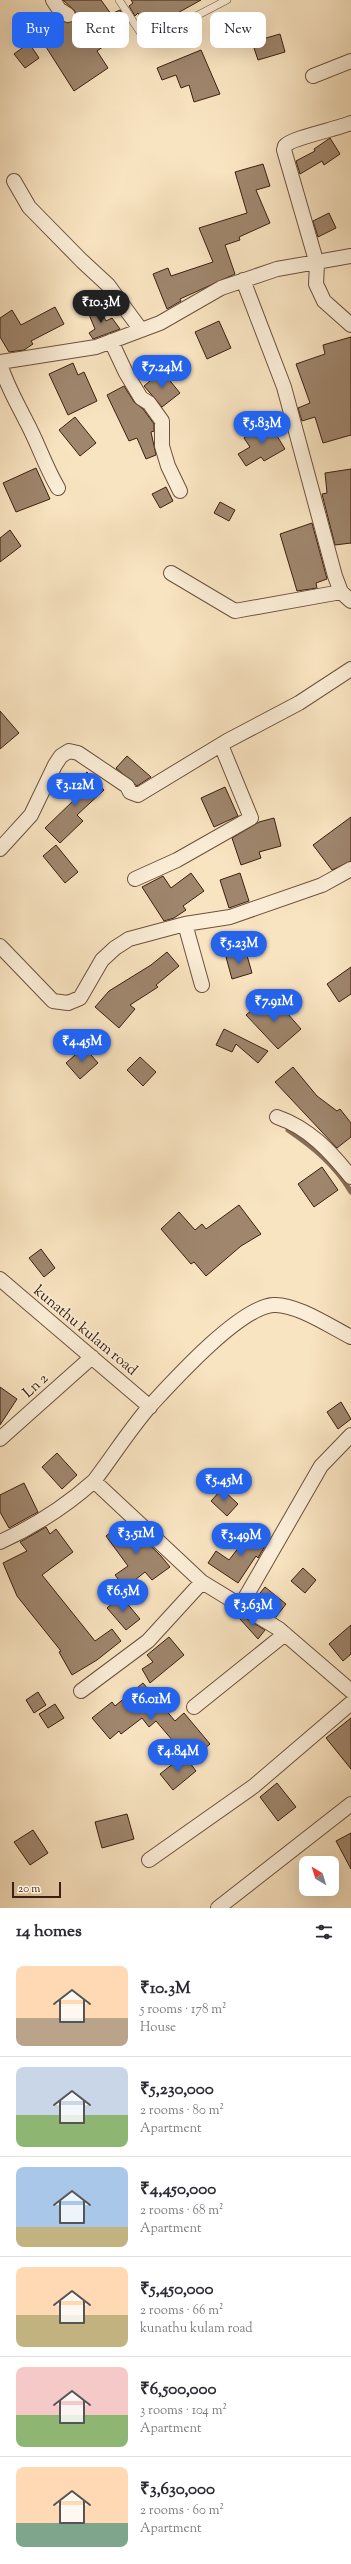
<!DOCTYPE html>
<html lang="en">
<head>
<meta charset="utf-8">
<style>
	body { margin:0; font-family:"Sorts Mill Goudy",serif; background:#f7f7f7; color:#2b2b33; height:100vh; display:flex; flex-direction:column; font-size:15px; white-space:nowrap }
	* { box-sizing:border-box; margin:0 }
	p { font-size:13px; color:#7c7c81 }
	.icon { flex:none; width:22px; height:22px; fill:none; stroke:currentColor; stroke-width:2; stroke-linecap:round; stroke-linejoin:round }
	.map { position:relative; height:1908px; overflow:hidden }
	.panel { display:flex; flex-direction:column; background:#fff; flex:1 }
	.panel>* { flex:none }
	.guide { position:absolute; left:12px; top:12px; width:327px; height:36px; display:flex; gap:8px }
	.needle { width:26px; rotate:322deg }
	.controls { position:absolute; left:299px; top:1856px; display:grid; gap:8px }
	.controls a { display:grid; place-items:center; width:40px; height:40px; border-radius:8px; background:#fff; box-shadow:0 4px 16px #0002; font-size:20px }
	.scale { position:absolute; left:12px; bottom:10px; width:49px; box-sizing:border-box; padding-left:4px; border:2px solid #3d2011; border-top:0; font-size:11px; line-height:14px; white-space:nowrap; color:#3d2011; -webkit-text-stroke:3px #fbedd7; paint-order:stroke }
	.price { position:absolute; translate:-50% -34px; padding:0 9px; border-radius:14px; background:#2563eb; color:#fff; font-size:13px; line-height:26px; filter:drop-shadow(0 1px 2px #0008) }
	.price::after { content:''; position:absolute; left:50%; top:24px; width:12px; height:9px; margin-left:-6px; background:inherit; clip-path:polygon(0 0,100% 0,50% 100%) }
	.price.active { background:#222; color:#fff }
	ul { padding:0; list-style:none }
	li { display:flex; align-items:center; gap:12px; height:100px; padding:0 16px }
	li+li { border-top:1px solid #e1e1e2 }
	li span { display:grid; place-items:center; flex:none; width:112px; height:80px; border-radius:8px; color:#555 }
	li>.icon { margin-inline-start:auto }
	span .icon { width:48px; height:48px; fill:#fffc; stroke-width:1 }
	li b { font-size:17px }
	h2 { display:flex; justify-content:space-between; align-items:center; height:48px; padding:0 16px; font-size:17px }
	.chip { padding:0 14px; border-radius:8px; background:#fff; box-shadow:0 4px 16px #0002; font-size:14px; line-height:36px }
	.chip.active { background:#2563eb; color:#fff }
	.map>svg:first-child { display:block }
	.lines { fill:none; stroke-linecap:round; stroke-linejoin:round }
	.stream { stroke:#876d57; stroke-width:5 }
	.building { fill:#9f866d; stroke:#3d2011 }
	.service-casing { stroke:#6c513d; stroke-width:8 }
	.minor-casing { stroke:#6c513d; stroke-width:16 }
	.service { stroke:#fbedd7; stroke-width:7 }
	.minor { stroke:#fbedd7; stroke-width:14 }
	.labels { text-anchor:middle; stroke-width:3.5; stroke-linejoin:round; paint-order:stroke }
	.street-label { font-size:15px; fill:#3d2011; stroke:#fbedd7 }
</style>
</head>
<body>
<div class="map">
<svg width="351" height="1908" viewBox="0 0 351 1908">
	<rect width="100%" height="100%" fill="#f9e4c1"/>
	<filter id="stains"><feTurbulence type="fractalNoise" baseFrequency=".005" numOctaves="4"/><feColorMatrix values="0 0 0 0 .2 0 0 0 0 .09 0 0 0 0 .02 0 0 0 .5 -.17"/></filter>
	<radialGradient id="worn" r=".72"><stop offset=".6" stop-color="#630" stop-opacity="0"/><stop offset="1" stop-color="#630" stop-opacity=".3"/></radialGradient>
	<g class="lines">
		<path class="stream" d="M288,1130C314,1148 335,1165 351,1192"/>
	</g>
	<path class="building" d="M63,0H101L111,14L120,10L127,21L113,31L117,37L97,51L108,68L74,91L46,47L57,40L49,27L60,20L68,23L75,19V11Z
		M131,0H201L156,25L152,19L144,24L138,13L135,16L129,6L133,3Z
		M280,34L285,52L258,60L252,42Z
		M29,43L39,58L25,68L14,54Z
		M201,50L220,94L194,102L189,85L181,88L176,75L162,80L157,68Z
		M330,138L340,154L324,165L322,161L300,174L296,161L315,151L314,149Z
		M263,164L270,186L256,190L270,223L239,237L240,240L225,245L235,274L180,299L181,301L167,309L153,274L168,268L171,276L213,262L199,228L247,213L235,172Z
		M329,213L336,228L318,237L313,221Z
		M55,307L64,324L31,341L33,344L24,350L9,352L0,337V318L12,310L21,325Z
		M99,307L106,321L112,318L120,329L93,339L89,333L95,329L88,312Z
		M219,321L231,348L207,359L195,332Z
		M351,337V435L323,443L315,417L302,421L298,408L310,403L296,364L325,354L323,345Z
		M73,363L78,375L84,372L97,401L68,415L49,374Z
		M162,371L180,393L162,407L144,386Z
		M124,386L134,402L143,409L154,424V431L151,432L156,455L146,459L137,438L129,441L107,395Z
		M75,417L96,443L80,456L59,430Z
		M269,423L285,449L264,461L261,457L246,466L238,454L250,447L244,438Z
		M36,468L50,499L16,512L3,483Z
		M351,469V543L335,545L322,494L327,493L325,473Z
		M166,487L173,501L160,508L152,494Z
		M220,502L235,510L229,521L214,513Z
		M312,523L327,579L316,583L317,588L297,591L280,534Z
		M10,530L21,546L0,562V538Z
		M0,711L19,733L0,749Z
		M127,756L151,777L137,786L116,768Z
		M87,772L104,790L77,815L83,821L60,843L45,828L75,799L67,791Z
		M225,787L238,816L214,827L201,798Z
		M351,817V861L332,870L313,845Z
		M274,818L281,846L259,852L261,858L241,865L232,838L259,822Z
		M56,845L78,872L65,883L43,856Z
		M191,873L204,891L183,906L186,910L174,918L164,921L142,887L163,876L171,888Z
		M240,873L249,901L229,908L220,880Z
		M167,952L179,966L156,985L158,987L130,1005L135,1009L119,1028L95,1007L109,991L151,965Z
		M246,952L252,973L232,979L226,957Z
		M351,967V994L339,1002L327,984Z
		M265,999L274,1010L280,1005L301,1029L278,1049L246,1015Z
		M224,1029L268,1051L258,1063L236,1044L232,1052L216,1045Z
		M84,1047L98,1063L80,1079L66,1063Z
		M140,1057L156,1072L143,1086L127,1070Z
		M293,1067L317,1096L337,1111L340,1109L351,1123V1137L337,1148L275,1082Z
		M322,1167L338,1190L314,1207L298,1184Z
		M239,1205L261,1234L241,1246L206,1276L194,1262L191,1264L161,1229L179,1212L195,1230L202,1224L206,1229Z
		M41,1249L55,1268L44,1277L29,1258Z
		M0,1387L17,1399L0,1425Z
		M341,1402L351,1419L338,1429L327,1412Z
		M57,1453L77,1475L62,1489L42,1467Z
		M24,1483L38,1512L9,1528L0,1512V1495Z
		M222,1489L238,1504L227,1516L211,1501Z
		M125,1521L161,1556L170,1567L152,1580L145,1572L125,1588L115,1575L128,1566L106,1536Z
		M46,1527L50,1534L56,1529L73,1552L42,1575L95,1641L112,1629L121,1641L97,1660L72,1675L59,1652L61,1651L17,1596L3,1563L27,1551L20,1542Z
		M254,1528L269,1539L258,1558L256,1556L238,1583L208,1563L216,1551L229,1560Z
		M303,1568L316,1580L305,1593L291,1581Z
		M265,1587L286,1604L276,1617L252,1603Z
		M121,1596L140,1619L126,1630L107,1608Z
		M242,1616L265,1630L258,1639L240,1619Z
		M351,1625V1654L343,1661L329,1644Z
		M169,1637L184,1655L150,1683L142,1669L153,1662L147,1655Z
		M143,1683L175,1721L184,1713L210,1744L190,1761L156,1721L149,1727L142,1718L121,1734L119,1731L110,1739L92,1718L112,1702L115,1706Z
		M38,1692L46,1705L34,1713L26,1700Z
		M55,1704L64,1718L48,1728L39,1714Z
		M351,1718V1769L326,1738Z
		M184,1755L196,1771L173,1790L160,1774Z
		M277,1783L296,1807L278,1821L260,1797Z
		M127,1814L134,1839L102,1848L95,1822Z
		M33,1830L48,1853L30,1865L14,1842Z
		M351,1833V1869L336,1841Z"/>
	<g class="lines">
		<defs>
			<path id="service" d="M119,0L144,38L152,39L227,0"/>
			<path id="minor" d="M53,0L59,9L68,15
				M313,76L351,61
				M351,123C337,129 291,138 285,146L284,150L317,264L316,284L324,301L351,325
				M14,181L29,207L82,261L108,285L141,330
				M243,280L284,387L335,576L341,592L351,601
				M111,341L126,373L141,398L149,403L162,421V446L168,466L180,491
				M0,362L96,347L160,323L221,288L277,269L351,256
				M0,364C7,386 16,401 26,421C38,443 45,466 58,488
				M171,573L235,611L341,592
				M0,849L31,815L55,765L61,756L69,751L78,753L127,786L130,792L138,795L227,741L299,703L351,669
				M135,879L177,860L251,818L221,745
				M185,924L202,985
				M0,946L53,1001L68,1003L80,998L102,960L115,948L129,939L185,924L230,917L322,885L351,869
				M277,1117C309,1128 330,1151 351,1177
				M0,1279L150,1407
				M0,1439L92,1357
				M94,1481C113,1456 130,1429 150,1406C174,1380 239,1308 273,1305C295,1303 331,1327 351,1337
				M0,1542C35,1526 65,1507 94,1481L202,1582L279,1629L351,1691
				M241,1605L321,1466L351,1435
				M81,1691L148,1641L202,1582
				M194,1707L285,1634
				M149,1860L254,1786L351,1703
				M218,1908L351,1804"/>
		</defs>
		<use href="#service" class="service-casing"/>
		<use href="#minor" class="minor-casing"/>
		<use href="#service" class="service"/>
		<use href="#minor" class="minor"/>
	</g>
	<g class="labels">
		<g class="street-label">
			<text transform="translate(86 1330) rotate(40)" y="5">kunathu kulam road</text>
			<text transform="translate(35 1385) rotate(-42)" y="5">Ln 2</text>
		</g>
	</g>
	<rect width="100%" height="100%" filter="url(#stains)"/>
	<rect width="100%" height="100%" fill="url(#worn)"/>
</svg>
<div class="controls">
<a><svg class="needle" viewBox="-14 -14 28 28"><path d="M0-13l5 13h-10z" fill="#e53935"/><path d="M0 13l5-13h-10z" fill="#7c7c81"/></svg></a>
</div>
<div class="scale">20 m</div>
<b class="price active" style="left:101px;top:324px">₹10.3M</b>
<b class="price" style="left:162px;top:389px">₹7.24M</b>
<b class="price" style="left:262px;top:445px">₹5.83M</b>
<b class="price" style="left:75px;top:807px">₹3.12M</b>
<b class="price" style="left:239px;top:965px">₹5.23M</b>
<b class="price" style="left:274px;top:1023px">₹7.91M</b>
<b class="price" style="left:82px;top:1063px">₹4.45M</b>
<b class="price" style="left:224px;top:1502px">₹5.45M</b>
<b class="price" style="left:136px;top:1555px">₹3.51M</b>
<b class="price" style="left:241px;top:1557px">₹3.49M</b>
<b class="price" style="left:123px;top:1613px">₹6.5M</b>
<b class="price" style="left:253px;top:1627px">₹3.63M</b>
<b class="price" style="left:151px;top:1721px">₹6.01M</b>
<b class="price" style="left:178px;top:1773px">₹4.84M</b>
<div class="guide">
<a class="chip active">Buy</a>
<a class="chip">Rent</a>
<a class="chip">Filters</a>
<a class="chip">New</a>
</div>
</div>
<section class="panel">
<h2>14 homes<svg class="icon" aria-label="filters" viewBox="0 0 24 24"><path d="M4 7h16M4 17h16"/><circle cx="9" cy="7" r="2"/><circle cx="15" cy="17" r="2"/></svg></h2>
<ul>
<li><span style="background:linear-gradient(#ffd9b3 65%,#b9a48a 0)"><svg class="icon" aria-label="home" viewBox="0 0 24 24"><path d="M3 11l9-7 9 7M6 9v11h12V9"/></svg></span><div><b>₹10.3M</b><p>5 rooms · 178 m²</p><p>House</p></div></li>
<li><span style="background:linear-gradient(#c9d6e8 60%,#8fb573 0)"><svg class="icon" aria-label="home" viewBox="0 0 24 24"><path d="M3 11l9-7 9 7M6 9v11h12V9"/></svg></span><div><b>₹5,230,000</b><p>2 rooms · 80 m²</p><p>Apartment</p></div></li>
<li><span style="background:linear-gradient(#a9c7e8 75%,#c2b280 0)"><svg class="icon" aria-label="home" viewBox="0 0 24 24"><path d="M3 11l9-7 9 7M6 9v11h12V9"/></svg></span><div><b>₹4,450,000</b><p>2 rooms · 68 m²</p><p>Apartment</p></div></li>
<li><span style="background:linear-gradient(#ffd9b3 60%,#c2b280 0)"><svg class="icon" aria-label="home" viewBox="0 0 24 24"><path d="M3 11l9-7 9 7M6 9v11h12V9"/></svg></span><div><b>₹5,450,000</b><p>2 rooms · 66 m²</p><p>kunathu kulam road</p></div></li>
<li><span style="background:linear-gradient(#f6c9c9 60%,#8fb573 0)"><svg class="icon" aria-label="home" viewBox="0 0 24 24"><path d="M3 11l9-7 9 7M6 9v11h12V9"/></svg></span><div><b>₹6,500,000</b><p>3 rooms · 104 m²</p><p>Apartment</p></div></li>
<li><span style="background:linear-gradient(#ffd9b3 70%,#7fa58c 0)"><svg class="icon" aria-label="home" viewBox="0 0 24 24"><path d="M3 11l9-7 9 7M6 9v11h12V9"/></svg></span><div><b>₹3,630,000</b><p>2 rooms · 60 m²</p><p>Apartment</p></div></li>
</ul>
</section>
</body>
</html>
